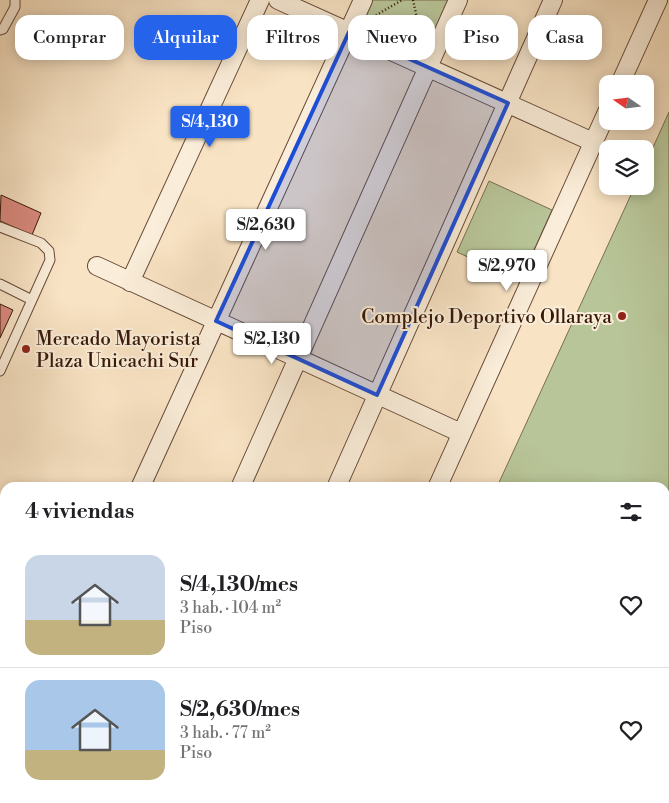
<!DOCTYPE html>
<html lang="es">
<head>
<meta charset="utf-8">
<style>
	body { margin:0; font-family:"Libre Bodoni",serif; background:#f6f6f6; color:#202124; height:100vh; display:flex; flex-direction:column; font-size:19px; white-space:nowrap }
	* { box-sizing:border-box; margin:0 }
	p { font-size:16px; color:#757577 }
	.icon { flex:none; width:28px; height:28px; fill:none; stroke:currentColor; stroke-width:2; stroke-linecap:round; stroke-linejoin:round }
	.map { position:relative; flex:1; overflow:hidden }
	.drawer { position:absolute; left:0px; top:482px; width:670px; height:321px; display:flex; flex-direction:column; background:#fff; border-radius:15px 15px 0 0; box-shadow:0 2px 12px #0003 }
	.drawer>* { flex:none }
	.banner { position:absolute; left:15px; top:15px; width:640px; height:45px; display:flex; gap:10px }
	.needle { width:32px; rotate:284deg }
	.fabs { position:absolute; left:599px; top:75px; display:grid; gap:10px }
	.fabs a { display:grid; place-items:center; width:55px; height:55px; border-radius:10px; background:#fff; box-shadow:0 2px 12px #0003; font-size:25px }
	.price { position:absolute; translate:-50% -42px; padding:0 11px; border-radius:5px; background:#fff; color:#222; font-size:16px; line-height:32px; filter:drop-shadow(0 1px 2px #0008) }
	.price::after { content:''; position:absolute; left:50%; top:30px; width:15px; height:11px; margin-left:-8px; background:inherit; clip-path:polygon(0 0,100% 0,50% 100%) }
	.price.selected { background:#2563eb; color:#fff }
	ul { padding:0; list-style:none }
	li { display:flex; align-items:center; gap:15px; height:125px; padding:0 25px }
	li+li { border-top:1px solid #e0e0e0 }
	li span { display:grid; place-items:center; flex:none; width:140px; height:100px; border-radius:15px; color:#555 }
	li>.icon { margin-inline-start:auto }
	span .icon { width:60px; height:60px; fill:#fffc; stroke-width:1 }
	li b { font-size:21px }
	h2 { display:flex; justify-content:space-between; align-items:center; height:60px; padding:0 25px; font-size:21px }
	.chip { padding:0 18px; border-radius:15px; background:#fff; box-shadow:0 2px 12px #0003; font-size:18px; line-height:45px }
	.chip.selected { background:#2563eb; color:#fff }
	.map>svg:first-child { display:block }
	.green { fill:#b8c598; stroke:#786e50 }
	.building { fill:#da8a7f; stroke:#371808 }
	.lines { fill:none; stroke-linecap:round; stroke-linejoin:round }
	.lane-casing { stroke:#674b37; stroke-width:11 }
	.street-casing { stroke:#674b37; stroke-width:20 }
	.path { stroke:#371808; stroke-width:2.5; stroke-dasharray:1 2.5; stroke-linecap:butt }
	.lane { stroke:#faedd9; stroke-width:9 }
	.street { stroke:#faedd9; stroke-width:18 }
	.marked { fill:#1d4ed8; fill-opacity:0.2; stroke:#1d4ed8; stroke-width:4; stroke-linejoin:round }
	.poi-dot { fill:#8f2418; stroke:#faedd9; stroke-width:2 }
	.labels { text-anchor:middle; stroke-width:4; stroke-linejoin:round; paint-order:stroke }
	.poi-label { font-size:19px; fill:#371808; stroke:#faedd9; text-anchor:end }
</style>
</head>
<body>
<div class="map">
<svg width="669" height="803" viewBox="0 0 669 803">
	<rect width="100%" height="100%" fill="#f8e3c4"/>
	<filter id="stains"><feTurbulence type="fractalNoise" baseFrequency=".004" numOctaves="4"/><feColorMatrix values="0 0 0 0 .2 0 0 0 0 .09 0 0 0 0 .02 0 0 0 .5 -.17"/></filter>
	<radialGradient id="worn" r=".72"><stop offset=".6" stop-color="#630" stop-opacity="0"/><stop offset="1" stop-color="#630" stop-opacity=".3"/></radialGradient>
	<path class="green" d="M368,0H451L424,60L355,29Z
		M669,112V803H352L354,799H665V488L497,487L635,186H645V165Z
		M489,181L552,210L520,281L457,252Z"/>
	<path class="building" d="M1,195L41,213L32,235L0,221Z
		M0,304L13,310L0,338Z
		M0,607L5,609V703L0,714Z
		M188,799H195L205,803H186Z"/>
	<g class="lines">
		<defs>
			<path id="lane" d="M0,30L3,29L15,7V0
				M0,227L41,243L49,251L50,260L0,371
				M0,284L32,300
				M665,652L669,644
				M665,699L669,700
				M591,803L593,799"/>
			<path id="street" d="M278,0L593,142
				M620,84L658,0
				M97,266L461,433
				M130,282L260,0
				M140,488L363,0
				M240,488L458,0
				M336,488L553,0
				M437,488L608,110
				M0,792L5,781
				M236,799L245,803
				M294,803L296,799"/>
		</defs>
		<use href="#lane" class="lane-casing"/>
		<use href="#street" class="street-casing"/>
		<path class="path" d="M413,0L422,41
			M373,17L402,0"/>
		<use href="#lane" class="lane"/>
		<use href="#street" class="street"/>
	</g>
	<path class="marked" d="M349,32L508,103L377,395L216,321Z"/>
	<g class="poi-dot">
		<circle cx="622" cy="316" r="5"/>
		<circle cx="26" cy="349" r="5"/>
	</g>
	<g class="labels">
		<g class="poi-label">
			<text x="612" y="323">Complejo Deportivo Ollaraya</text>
			<text x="36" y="345" text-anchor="start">Mercado Mayorista<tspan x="36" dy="22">Plaza Unicachi Sur</tspan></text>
		</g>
	</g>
	<rect width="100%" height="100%" filter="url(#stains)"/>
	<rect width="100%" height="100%" fill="url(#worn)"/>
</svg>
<div class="fabs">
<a><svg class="needle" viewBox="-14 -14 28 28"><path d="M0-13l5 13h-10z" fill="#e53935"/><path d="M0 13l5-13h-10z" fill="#757577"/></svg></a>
<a><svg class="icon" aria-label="layers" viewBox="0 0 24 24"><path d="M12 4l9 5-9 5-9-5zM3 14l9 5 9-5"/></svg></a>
</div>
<b class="price selected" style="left:210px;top:148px">S/4,130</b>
<b class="price" style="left:266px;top:251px">S/2,630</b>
<b class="price" style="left:507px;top:292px">S/2,970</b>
<b class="price" style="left:272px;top:365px">S/2,130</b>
<div class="banner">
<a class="chip">Comprar</a>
<a class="chip selected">Alquilar</a>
<a class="chip">Filtros</a>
<a class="chip">Nuevo</a>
<a class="chip">Piso</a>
<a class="chip">Casa</a>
</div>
<section class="drawer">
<h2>4 viviendas<svg class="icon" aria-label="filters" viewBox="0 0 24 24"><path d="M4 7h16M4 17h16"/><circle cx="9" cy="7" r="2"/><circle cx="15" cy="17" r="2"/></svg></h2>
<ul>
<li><span style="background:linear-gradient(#c9d6e8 65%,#c2b280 0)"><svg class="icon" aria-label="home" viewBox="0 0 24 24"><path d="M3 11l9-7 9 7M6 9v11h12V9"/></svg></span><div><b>S/4,130/mes</b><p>3 hab. · 104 m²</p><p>Piso</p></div><svg class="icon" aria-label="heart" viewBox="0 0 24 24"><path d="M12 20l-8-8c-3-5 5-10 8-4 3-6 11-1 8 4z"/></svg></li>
<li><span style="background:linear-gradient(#a9c7e8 70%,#c2b280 0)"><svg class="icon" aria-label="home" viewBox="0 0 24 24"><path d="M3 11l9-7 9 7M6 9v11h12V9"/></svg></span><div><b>S/2,630/mes</b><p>3 hab. · 77 m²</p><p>Piso</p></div><svg class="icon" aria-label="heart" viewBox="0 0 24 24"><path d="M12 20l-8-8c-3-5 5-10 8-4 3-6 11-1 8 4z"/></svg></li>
</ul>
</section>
</div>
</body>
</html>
